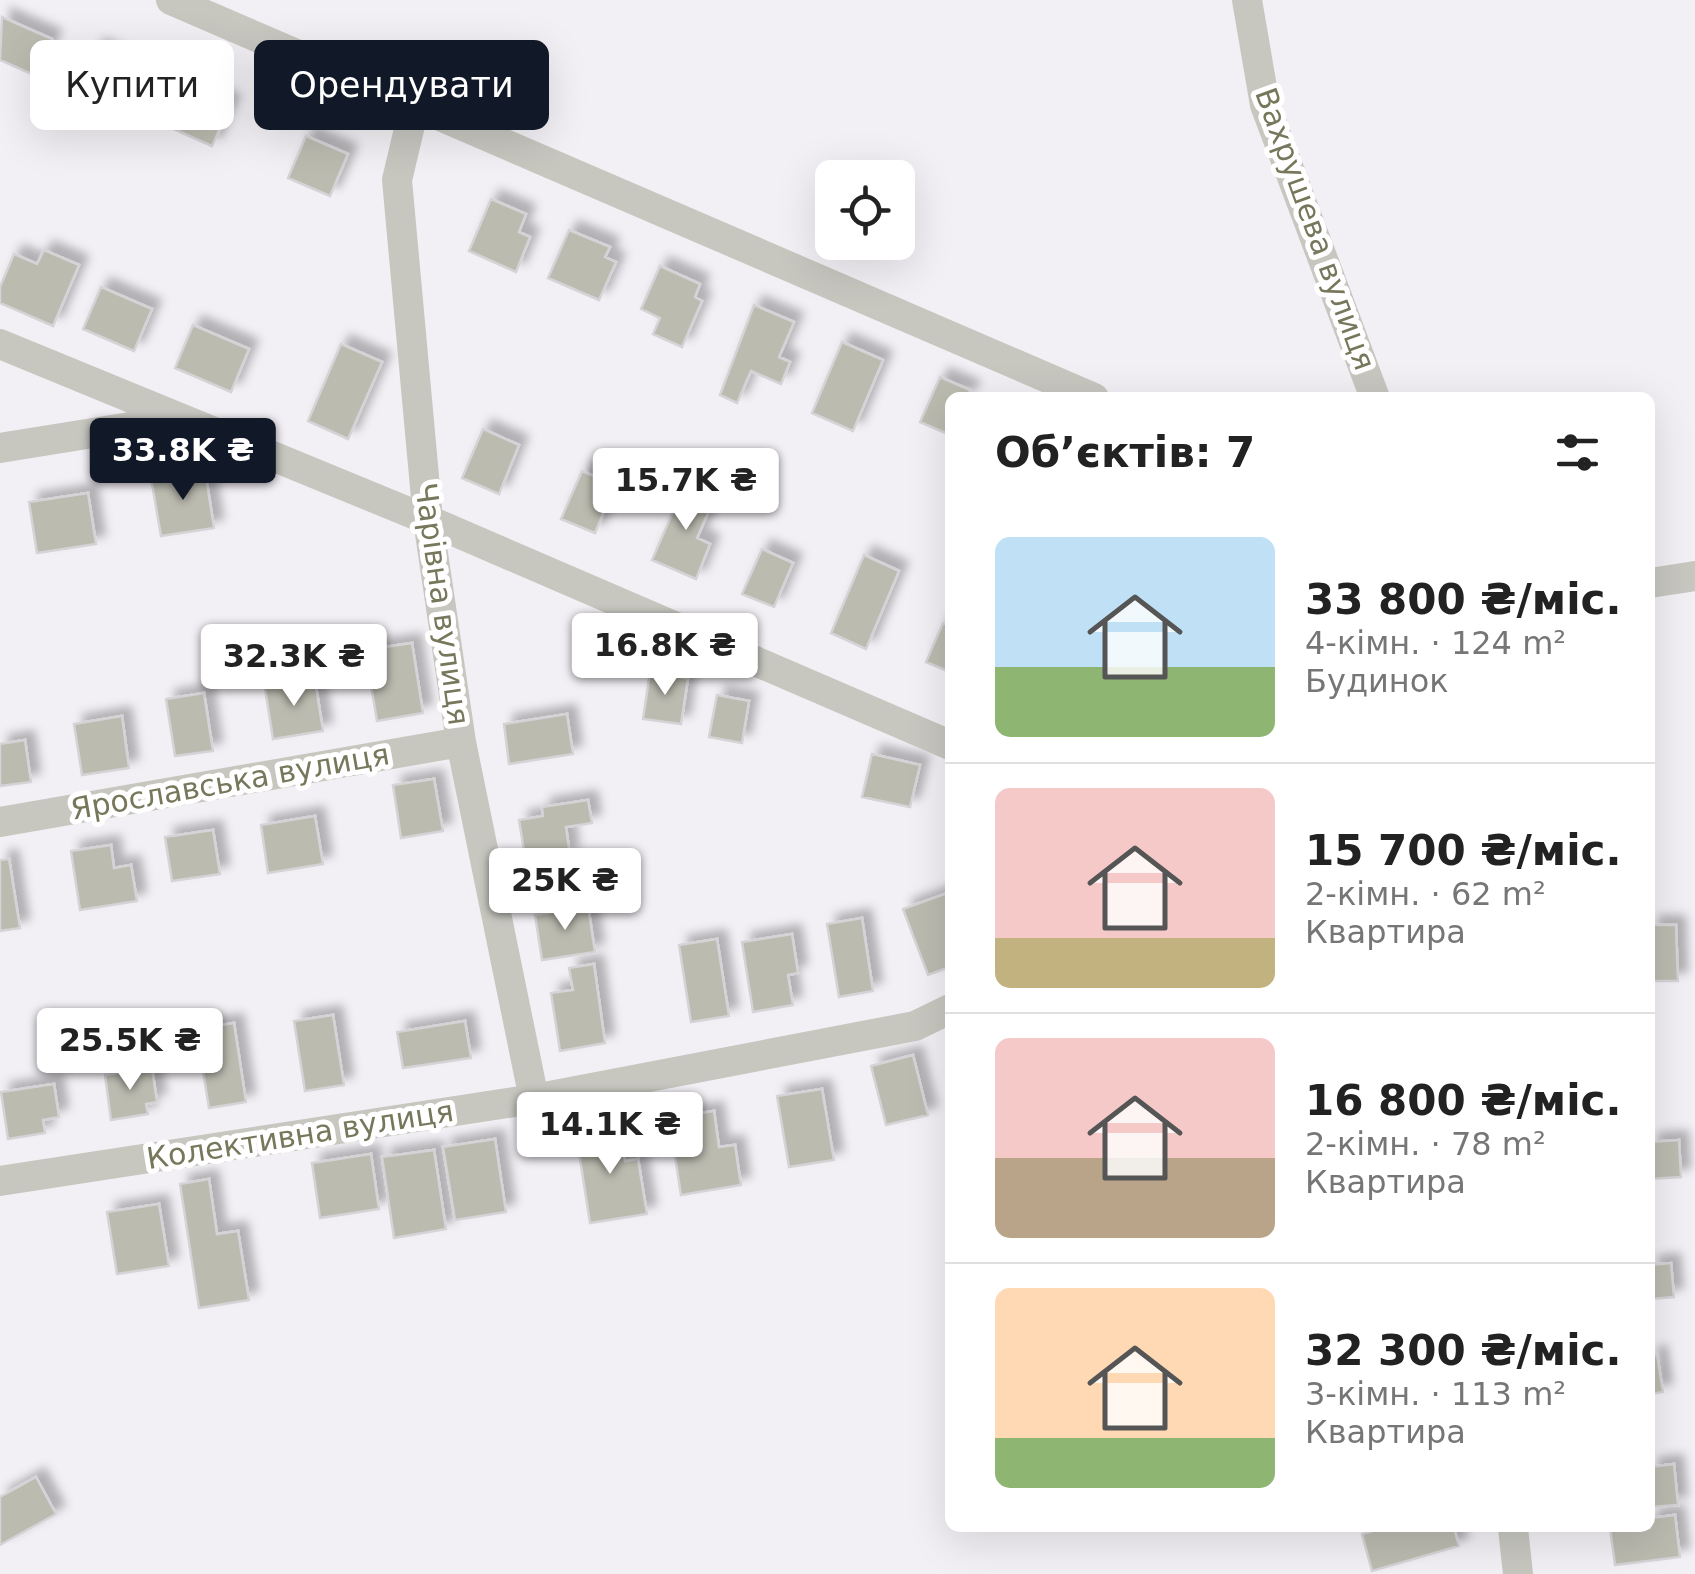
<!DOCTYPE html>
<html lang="uk">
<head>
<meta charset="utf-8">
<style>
	body { margin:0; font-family:"DejaVu Sans",sans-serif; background:#f2f2f2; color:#222; height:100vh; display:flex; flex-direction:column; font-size:38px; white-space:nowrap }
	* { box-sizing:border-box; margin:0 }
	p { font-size:32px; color:#767676 }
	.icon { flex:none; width:55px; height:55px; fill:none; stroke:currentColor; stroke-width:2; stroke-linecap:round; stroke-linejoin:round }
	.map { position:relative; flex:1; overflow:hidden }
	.details { position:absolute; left:945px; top:392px; width:710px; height:1140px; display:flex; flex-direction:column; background:#fff; border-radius:15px; box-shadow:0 10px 40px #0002 }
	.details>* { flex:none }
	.guide { position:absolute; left:30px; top:40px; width:765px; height:90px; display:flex; gap:20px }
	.fabs { position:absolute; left:815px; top:160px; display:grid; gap:20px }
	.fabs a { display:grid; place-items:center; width:100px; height:100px; border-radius:15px; background:#fff; box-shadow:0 10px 40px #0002; font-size:50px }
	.price { position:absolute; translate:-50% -85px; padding:0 22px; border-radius:10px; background:#fff; color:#222; font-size:32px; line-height:65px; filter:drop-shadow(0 2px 5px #0008) }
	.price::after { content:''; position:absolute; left:50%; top:60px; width:30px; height:22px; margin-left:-15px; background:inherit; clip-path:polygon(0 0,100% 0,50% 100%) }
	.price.selected { background:#111827; color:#fff }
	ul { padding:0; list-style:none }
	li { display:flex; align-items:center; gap:30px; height:250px; padding:0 50px }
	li+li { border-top:2px solid #e0e0e0 }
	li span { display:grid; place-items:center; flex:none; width:280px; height:200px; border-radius:15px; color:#555 }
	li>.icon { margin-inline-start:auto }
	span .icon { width:120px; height:120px; fill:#fffc; stroke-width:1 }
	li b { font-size:42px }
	h2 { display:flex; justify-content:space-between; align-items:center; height:120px; padding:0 50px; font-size:42px }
	.pill { padding:0 35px; border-radius:15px; background:#fff; box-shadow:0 10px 40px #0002; font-size:35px; line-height:90px }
	.pill.selected { background:#111827; color:#fff }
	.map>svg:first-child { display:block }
	.building { fill:#bcbbb0; stroke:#d5d3d6; stroke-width:2.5; filter:url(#shadow) }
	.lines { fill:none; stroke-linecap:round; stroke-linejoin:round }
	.minor { stroke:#c7c7c0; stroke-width:30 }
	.labels { text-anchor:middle; stroke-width:10; stroke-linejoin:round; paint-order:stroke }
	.street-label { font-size:30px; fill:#77775b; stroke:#fff }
</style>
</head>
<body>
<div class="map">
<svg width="1695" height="1574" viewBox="0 0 1695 1574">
	<defs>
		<filter id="shadow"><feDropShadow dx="9" dy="-9" stdDeviation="5" flood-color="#0004"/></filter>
	</defs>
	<rect width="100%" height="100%" fill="#f3f0f5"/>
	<path class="building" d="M2,17L52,39L36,76L0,60Z
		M96,48L134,65L110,120L72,104Z
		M187,85L231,104L212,146L169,127Z
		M306,136L348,154L330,196L288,178Z
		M491,199L526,214L519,232L530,237L516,272L469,251Z
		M569,230L610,247L605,257L616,262L599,300L548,278Z
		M44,250L79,265L53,326L0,303V287L14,254L37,264Z
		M660,266L700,284L695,297L702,301L682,347L653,334L660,318L641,309Z
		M101,287L152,309L134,351L83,329Z
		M754,305L794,322L779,357L790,362L781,384L751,371L737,403L720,395Z
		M193,325L249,349L231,392L175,368Z
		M842,342L883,360L853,431L812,413Z
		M341,344L382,362L348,439L308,421Z
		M940,377L970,390L967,398H950V435L920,422Z
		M483,429L519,445L499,494L462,478Z
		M205,470L214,528L161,536L151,478Z
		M582,471L615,485L595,533L561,519Z
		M686,482L716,495L697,538L710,544L696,579L652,560Z
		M88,493L96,544L37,553L29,502Z
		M762,549L793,563L774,607L742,594Z
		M864,555L899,571L866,649L831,633Z
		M943,623L950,626V672L926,662Z
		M412,643L423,713L377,721L365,650Z
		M650,672L688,678L681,724L643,719Z
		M315,680L323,731L273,739L265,688Z
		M204,693L213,751L175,756L166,699Z
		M717,695L749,701L742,743L709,737Z
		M567,714L573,754L509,764L504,724Z
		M122,716L129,768L82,775L74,724Z
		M25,740L31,782L0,786V744Z
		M872,754L920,765L910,807L862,797Z
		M434,779L443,831L401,838L393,785Z
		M588,800L592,823L566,827L570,856L526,863L519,820L543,816L542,807Z
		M315,816L323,864L268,873L261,825Z
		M213,830L220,874L172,881L165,837Z
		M111,845L114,868L131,865L137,901L80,910L71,851Z
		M9,859L20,928L0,931V860Z
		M950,892V967L928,975L903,909Z
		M588,906L595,952L542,960L535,915Z
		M862,918L873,991L839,997L827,924Z
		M1650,925H1676L1678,981H1650Z
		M792,934L798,973L788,975L793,1005L753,1012L742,942Z
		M717,939L729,1016L691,1022L679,945Z
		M594,964L605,1043L560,1051L551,993L573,990L569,968Z
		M333,1015L344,1085L305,1091L294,1021Z
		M465,1021L471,1058L403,1068L397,1032Z
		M234,1023L246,1102L209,1108L196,1029Z
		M913,1055L928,1115L886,1125L871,1066Z
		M152,1068L157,1102L146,1104L148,1114L111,1120L105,1075Z
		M54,1084L59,1117L43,1120L45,1133L8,1139L1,1092Z
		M822,1089L834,1160L789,1167L777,1096Z
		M714,1111L719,1147L735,1145L741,1185L681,1195L669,1118Z
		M619,1127L625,1161L638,1159L647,1214L590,1223L576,1133Z
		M495,1139L506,1212L455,1220L443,1147Z
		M1679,1140L1681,1177L1650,1179V1142Z
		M434,1150L446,1229L394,1238L382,1157Z
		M371,1154L379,1209L320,1218L312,1163Z
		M209,1179L217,1234L238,1231L249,1300L199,1308L180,1184Z
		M159,1204L169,1266L117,1274L107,1212Z
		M1671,1263L1674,1297L1650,1299V1265Z
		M1657,1355L1663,1392L1650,1394V1356Z
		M1674,1464L1678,1505L1650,1507V1467Z
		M36,1477L56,1514L0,1545V1497Z
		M1675,1515L1680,1557L1615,1565L1610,1528H1650V1518Z
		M1383,1528H1454L1459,1546L1372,1571L1362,1534Z"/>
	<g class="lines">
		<path class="minor" d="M171,0L1094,398
			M1247,0L1265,105L1375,398
			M415,104L397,180L428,520L461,742L534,1099
			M0,344L428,520L950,745
			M0,448L180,419
			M1650,583L1695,576
			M0,822L461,742
			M0,1181L534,1099L915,1026L950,1009
			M1513,1528L1518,1574"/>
	</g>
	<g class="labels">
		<g class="street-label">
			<text transform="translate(1315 229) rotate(70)" y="10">Вахрушева вулиця</text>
			<text transform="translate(442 604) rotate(82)" y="10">Чарівна вулиця</text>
			<text transform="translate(230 782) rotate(-10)" y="10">Ярославська вулиця</text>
			<text transform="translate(300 1135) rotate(-9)" y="10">Колективна вулиця</text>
		</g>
	</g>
</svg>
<div class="fabs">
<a><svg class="icon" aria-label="locate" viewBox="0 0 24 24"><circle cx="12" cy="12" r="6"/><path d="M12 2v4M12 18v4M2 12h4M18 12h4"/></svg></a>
</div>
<b class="price selected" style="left:183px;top:503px">33.8K ₴</b>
<b class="price" style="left:686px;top:533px">15.7K ₴</b>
<b class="price" style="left:665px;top:698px">16.8K ₴</b>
<b class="price" style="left:294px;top:709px">32.3K ₴</b>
<b class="price" style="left:565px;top:933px">25K ₴</b>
<b class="price" style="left:130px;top:1093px">25.5K ₴</b>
<b class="price" style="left:610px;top:1177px">14.1K ₴</b>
<div class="guide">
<a class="pill">Купити</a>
<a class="pill selected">Орендувати</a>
</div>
<section class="details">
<h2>Об’єктів: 7<svg class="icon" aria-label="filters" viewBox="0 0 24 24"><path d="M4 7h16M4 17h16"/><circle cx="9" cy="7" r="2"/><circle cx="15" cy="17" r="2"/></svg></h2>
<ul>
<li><span style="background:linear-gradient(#bfe0f5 65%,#8fb573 0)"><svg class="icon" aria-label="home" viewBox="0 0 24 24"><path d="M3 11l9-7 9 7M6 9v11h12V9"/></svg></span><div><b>33 800 ₴/міс.</b><p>4-кімн. · 124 m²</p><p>Будинок</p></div></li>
<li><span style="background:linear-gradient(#f6c9c9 75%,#c2b280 0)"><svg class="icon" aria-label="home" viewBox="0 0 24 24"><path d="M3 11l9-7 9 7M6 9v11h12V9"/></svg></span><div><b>15 700 ₴/міс.</b><p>2-кімн. · 62 m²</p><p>Квартира</p></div></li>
<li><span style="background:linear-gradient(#f6c9c9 60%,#b9a48a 0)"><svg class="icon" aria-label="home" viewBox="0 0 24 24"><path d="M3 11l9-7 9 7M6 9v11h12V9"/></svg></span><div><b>16 800 ₴/міс.</b><p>2-кімн. · 78 m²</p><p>Квартира</p></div></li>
<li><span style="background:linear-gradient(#ffd9b3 75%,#8fb573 0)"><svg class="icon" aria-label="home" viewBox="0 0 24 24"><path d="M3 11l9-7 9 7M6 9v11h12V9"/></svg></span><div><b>32 300 ₴/міс.</b><p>3-кімн. · 113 m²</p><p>Квартира</p></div></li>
</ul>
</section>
</div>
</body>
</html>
